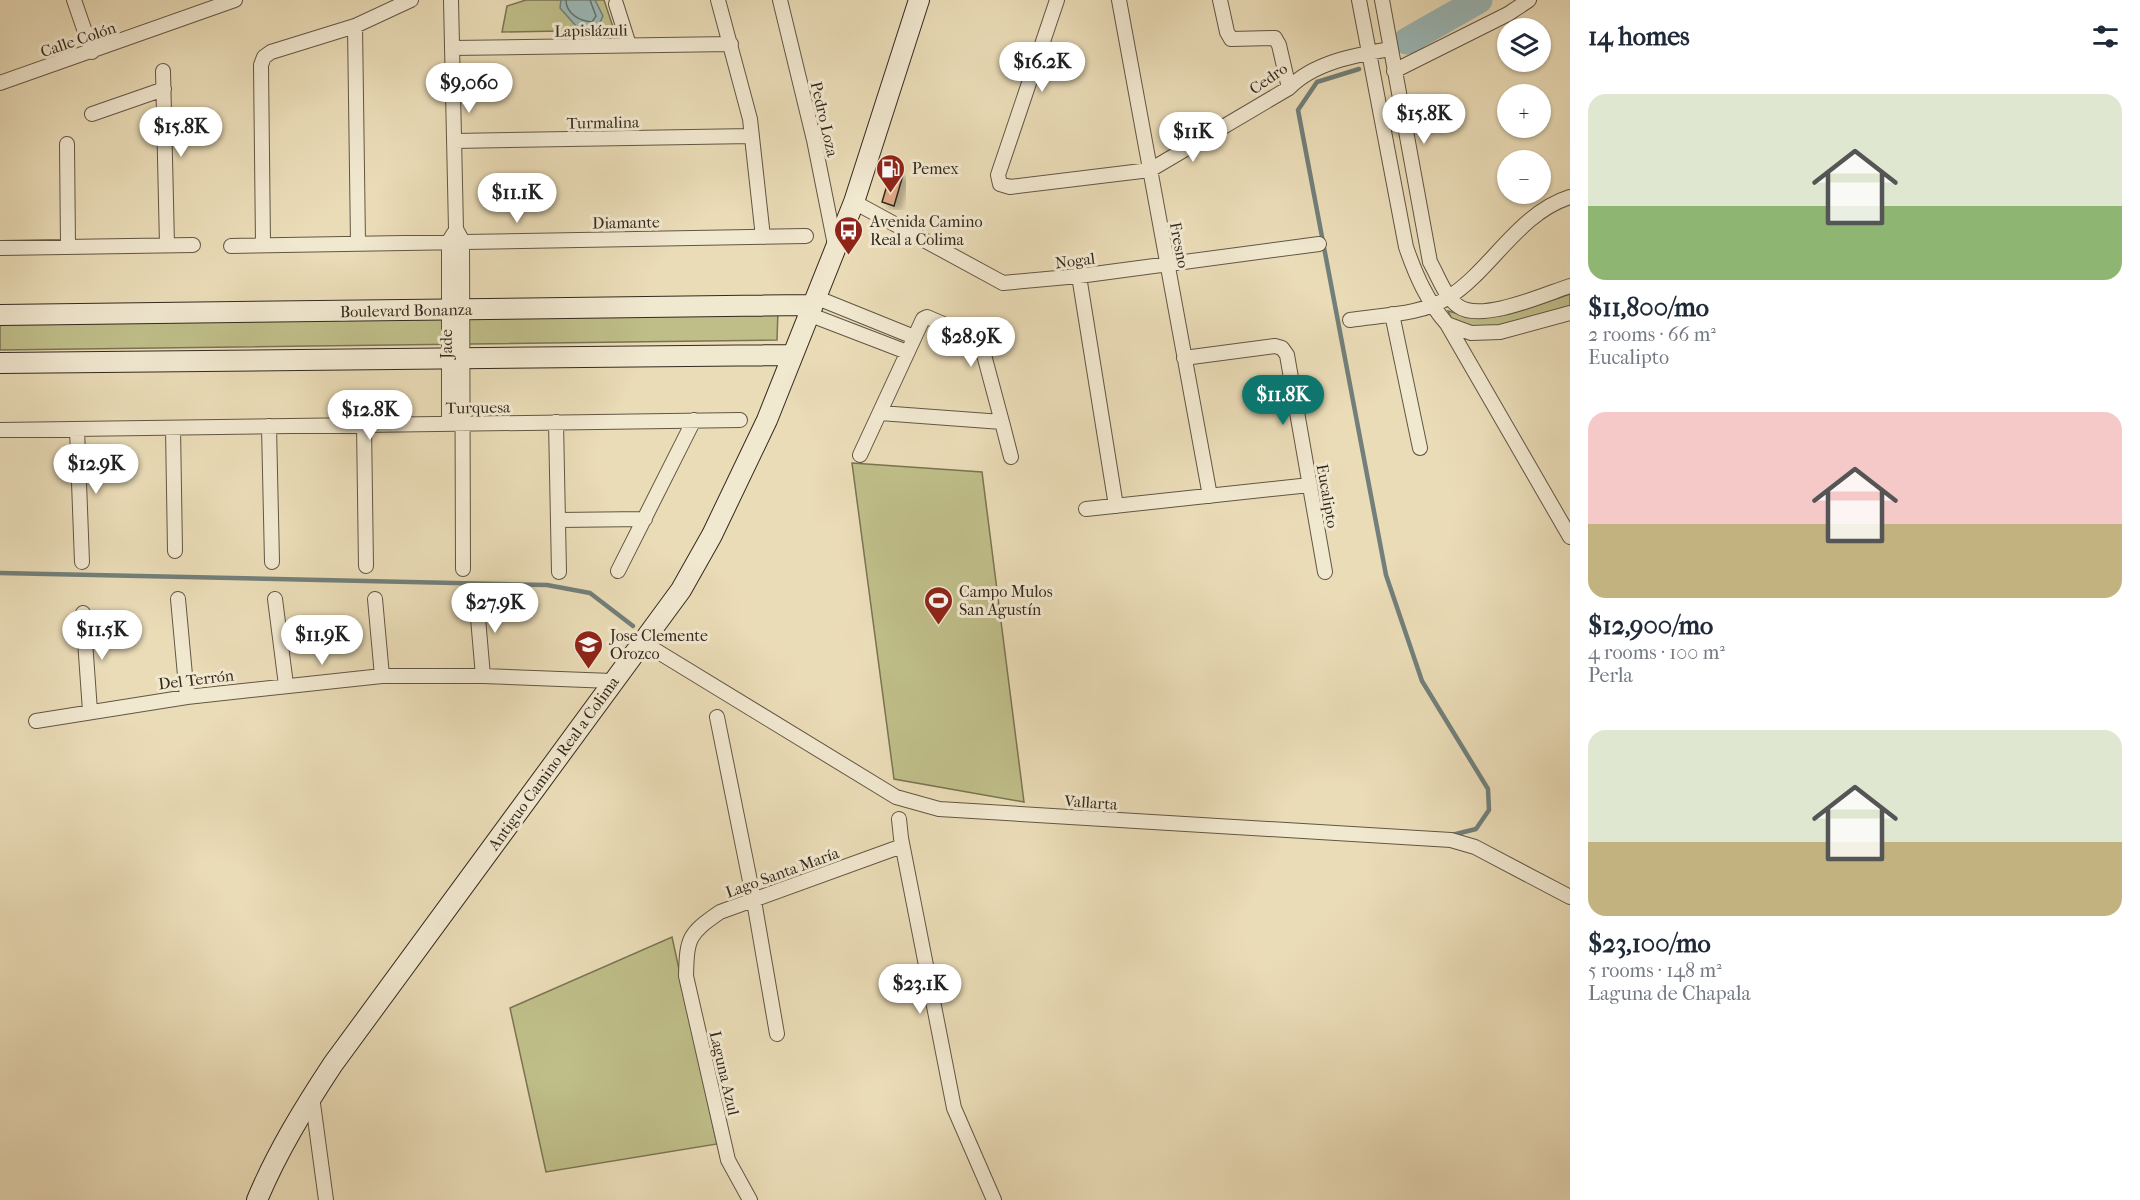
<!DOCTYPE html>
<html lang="en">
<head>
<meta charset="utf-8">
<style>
	body { margin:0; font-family:"IM FELL French Canon",serif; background:#f6f6f7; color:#1f2937; height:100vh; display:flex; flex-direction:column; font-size:22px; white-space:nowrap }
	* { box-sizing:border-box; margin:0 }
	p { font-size:20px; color:#747a83 }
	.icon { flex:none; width:33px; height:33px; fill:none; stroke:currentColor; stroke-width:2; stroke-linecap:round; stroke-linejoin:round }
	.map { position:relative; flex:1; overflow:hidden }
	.details { display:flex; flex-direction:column; background:#fff; width:570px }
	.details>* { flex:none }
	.tools { position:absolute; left:1497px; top:18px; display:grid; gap:12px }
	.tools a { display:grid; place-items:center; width:54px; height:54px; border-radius:50%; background:#fff; box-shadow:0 2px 4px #0004; font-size:30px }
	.price { position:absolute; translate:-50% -51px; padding:0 14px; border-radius:21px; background:#fff; color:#222; font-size:20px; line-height:39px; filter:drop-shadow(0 2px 3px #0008) }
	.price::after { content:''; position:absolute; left:50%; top:36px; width:18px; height:14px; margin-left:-9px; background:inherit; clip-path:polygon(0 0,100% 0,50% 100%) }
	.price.on { background:#0f766e; color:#fff }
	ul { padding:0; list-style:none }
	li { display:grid; align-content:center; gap:12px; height:318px; padding:0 18px }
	li span { display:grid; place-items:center; height:186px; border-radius:18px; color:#555 }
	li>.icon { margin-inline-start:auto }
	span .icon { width:108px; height:108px; fill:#fffc; stroke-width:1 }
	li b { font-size:26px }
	h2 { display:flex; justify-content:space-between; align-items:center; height:72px; padding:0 18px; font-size:26px }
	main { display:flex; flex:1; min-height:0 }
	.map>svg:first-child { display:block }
	.green { fill:#bfbe89; stroke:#7a7454; stroke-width:1.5 }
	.water { fill:#9bb9b8; stroke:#727f7a; stroke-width:1.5 }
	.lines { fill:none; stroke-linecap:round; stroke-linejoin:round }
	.shore { stroke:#68716b; stroke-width:1.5 }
	.stream { stroke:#727f7a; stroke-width:4.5 }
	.river { stroke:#9bb9b8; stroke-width:27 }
	.building { fill:#dea783; stroke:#34291e; stroke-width:1.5; filter:url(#shadow) }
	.street-casing { stroke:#625644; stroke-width:16 }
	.secondary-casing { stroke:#34291e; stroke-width:22 }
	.street { stroke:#f1e8d0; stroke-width:14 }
	.secondary { stroke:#f1e8d0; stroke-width:20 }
	.labels { text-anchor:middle; stroke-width:6; stroke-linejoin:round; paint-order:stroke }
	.street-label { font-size:16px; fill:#34291e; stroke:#f1e8d0 }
	.poi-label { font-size:16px; fill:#34291e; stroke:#f1e8d0; text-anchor:start }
</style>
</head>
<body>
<main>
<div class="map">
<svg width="1570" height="1200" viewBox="0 0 1570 1200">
	<defs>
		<filter id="shadow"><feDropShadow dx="6" dy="4" stdDeviation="3" flood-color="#0004"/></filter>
	</defs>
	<rect width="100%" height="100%" fill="#eadcb7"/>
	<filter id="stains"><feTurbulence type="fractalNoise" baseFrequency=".00333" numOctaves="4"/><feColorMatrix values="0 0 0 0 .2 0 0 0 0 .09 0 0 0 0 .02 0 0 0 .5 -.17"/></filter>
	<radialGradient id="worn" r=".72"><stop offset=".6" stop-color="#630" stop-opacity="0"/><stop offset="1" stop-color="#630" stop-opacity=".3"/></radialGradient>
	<path class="green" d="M526,0H604L614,30L502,32L507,6Z
		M1570,294V307C1531,319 1494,337 1454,324L1448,311C1497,326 1524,309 1570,294Z
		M778,310L777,340L0,350V319Z
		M852,463L982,472L1024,802L894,779Z
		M672,937L717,1144L546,1172L510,1008Z"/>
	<path class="water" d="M561,0H595L603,16L597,29L576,26L560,8Z"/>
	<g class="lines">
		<path class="shore" d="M566,0C566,14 580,21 592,22L596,16L590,0"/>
		<path class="stream" d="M1401,46L1407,41
			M1359,69L1317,82L1298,110L1386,575L1422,681L1488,789L1489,810L1476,829L1452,835
			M0,573L547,585L590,593L633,626"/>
		<path class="river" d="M1407,41L1479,0"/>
	</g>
	<path class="building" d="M891,172L903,175L894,206L882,202Z"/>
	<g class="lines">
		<defs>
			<path id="street" d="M74,0L92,52
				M451,0L456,229L462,240L463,569
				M718,0L750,119L763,237
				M780,0L814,140L835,245
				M1057,0L998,175L1000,184L1010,187L1150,170L1289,88C1314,62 1356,55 1390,49
				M1119,0L1210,496
				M1220,0L1227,32L1231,39L1275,38L1279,45L1289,88
				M1359,0L1406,247C1416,276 1427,301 1447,324L1570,537
				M1382,0L1430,262C1438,276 1445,297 1458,306C1481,323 1545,294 1570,286
				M616,4L629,45
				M355,26L358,243
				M452,48L731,44
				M163,71L167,245
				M1394,71L1508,14L1529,0
				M0,83L235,0
				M92,114L164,89
				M454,141L752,136
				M67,144L68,247
				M854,202L1003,283L1079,276L1319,244
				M263,244L261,65L264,57L271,52L355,26L411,0
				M231,246L806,236
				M0,248L193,245
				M1079,276L1116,506
				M815,297L914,337
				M808,314L907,352
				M1392,314L1420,448
				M1350,320C1381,315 1422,315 1449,297C1491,270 1519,213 1570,197
				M1447,324L1471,333L1500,332L1570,313
				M1184,358L1275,346L1282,348L1287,355L1325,572
				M880,413L1002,422L1011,457
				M556,422L559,572
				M449,424V241L454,233
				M364,425L366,566
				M269,426L272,562
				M173,428L175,551
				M77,429L82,562
				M0,430L740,420
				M860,455L923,319L927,317L980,340L1002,422
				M1086,509L1310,485
				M558,520L645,519
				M618,571L694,420
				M476,595L483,676
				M178,599L187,697
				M275,599L286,685
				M375,599L382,676
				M83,613L90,711
				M642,642L896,797L939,809L1451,840L1475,847L1570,897
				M717,717L754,901L777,1034
				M36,721L187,697L382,676H483L612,681
				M899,819L901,838L954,1108L994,1200
				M312,1096L326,1200
				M750,1200L728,1160L686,976C687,938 688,934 720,912L902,846"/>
			<path id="secondary" d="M0,315L812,305
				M0,363L791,355
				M257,1200C277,1152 304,1108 333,1064L681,590L712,535L767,420L854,202L919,0"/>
		</defs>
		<use href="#street" class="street-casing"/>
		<use href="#secondary" class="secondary-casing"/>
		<use href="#street" class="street"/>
		<use href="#secondary" class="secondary"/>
	</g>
	<defs>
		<symbol id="fuel-pin" viewBox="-11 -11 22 30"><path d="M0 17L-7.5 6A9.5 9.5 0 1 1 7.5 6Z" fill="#8f2418" stroke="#f1e8d0"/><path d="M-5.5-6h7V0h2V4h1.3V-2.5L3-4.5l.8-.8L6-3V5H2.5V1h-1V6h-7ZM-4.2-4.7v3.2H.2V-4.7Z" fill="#fff"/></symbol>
		<symbol id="bus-pin" viewBox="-11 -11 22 30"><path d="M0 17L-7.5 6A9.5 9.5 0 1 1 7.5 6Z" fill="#8f2418" stroke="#f1e8d0"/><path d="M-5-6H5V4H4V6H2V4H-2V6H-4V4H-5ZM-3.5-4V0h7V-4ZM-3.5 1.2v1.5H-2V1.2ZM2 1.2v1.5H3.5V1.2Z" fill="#fff"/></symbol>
		<symbol id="stadium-pin" viewBox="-11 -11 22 30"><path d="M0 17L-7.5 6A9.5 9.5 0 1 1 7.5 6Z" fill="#8f2418" stroke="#f1e8d0"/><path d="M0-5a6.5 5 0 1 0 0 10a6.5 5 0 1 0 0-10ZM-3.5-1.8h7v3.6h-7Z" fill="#fff"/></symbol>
		<symbol id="school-pin" viewBox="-11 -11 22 30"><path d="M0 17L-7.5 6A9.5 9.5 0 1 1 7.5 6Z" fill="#8f2418" stroke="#f1e8d0"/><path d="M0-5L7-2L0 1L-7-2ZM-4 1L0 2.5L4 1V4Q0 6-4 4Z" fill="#fff"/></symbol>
	</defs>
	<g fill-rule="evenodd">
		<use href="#fuel-pin" x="874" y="152" width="33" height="45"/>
		<use href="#bus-pin" x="832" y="214" width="33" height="45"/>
		<use href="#stadium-pin" x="922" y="584" width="33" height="45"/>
		<use href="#school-pin" x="572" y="628" width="33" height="45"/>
	</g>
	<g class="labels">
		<g class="street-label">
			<text transform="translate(591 30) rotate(-1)" y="6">Lapislázuli</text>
			<text transform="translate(78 39) rotate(-19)" y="6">Calle Colón</text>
			<text transform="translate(1268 78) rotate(-35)" y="6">Cedro</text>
			<text transform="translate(825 119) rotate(77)" y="6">Pedro Loza</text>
			<text transform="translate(603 122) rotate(-1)" y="6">Turmalina</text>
			<text transform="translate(626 222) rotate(-1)" y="6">Diamante</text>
			<text transform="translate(1180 245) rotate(79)" y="6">Fresno</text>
			<text transform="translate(1075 260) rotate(-7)" y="6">Nogal</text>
			<text transform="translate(406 310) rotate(-1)" y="6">Boulevard Bonanza</text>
			<text transform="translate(446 344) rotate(-90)" y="6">Jade</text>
			<text transform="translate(478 407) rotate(-1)" y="6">Turquesa</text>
			<text transform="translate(1328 496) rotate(80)" y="6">Eucalipto</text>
			<text transform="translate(196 679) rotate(-7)" y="6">Del Terrón</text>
			<text transform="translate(553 763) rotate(-54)" y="6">Antiguo Camino Real a Colima</text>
			<text transform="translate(1091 802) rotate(4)" y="6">Vallarta</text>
			<text transform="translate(782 872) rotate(-20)" y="6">Lago Santa María</text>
			<text transform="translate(725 1073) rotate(77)" y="6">Laguna Azul</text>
		</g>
		<g class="poi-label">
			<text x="912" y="174">Pemex</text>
			<text x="870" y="227">Avenida Camino<tspan x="870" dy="18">Real a Colima</tspan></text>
			<text x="959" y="597">Campo Mulos<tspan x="959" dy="18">San Agustín</tspan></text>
			<text x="610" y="641">Jose Clemente<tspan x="610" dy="18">Orozco</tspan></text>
		</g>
	</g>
	<rect width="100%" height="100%" filter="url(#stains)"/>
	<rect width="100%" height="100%" fill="url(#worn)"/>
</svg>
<div class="tools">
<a><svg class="icon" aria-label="layers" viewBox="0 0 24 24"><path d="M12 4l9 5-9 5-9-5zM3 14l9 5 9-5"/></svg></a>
<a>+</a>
<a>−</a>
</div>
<b class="price" style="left:1042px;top:93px">$16.2K</b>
<b class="price" style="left:469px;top:114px">$9,060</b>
<b class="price" style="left:1424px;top:145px">$15.8K</b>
<b class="price" style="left:181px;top:158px">$15.8K</b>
<b class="price" style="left:1193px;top:163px">$11K</b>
<b class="price" style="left:517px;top:224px">$11.1K</b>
<b class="price" style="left:971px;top:368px">$28.9K</b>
<b class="price on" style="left:1283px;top:426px">$11.8K</b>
<b class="price" style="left:370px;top:441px">$12.8K</b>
<b class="price" style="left:96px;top:495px">$12.9K</b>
<b class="price" style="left:495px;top:634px">$27.9K</b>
<b class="price" style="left:102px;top:661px">$11.5K</b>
<b class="price" style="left:322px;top:666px">$11.9K</b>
<b class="price" style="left:920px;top:1015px">$23.1K</b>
</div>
<section class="details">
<h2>14 homes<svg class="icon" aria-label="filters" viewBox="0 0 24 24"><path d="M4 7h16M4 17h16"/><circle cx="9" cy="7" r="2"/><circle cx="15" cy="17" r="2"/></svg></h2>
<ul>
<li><span style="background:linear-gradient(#dfe7d0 60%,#8fb573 0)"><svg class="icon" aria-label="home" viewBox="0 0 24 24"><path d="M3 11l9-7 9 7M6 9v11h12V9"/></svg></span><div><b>$11,800/mo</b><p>2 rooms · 66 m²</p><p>Eucalipto</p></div></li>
<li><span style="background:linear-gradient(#f6c9c9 60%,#c2b280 0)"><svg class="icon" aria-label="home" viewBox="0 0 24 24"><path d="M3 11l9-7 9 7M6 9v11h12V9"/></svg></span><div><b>$12,900/mo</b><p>4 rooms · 100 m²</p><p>Perla</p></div></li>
<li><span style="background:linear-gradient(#dfe7d0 60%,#c2b280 0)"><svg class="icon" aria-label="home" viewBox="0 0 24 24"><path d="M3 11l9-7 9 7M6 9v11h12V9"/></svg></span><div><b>$23,100/mo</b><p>5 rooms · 148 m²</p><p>Laguna de Chapala</p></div></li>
</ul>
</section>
</main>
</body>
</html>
